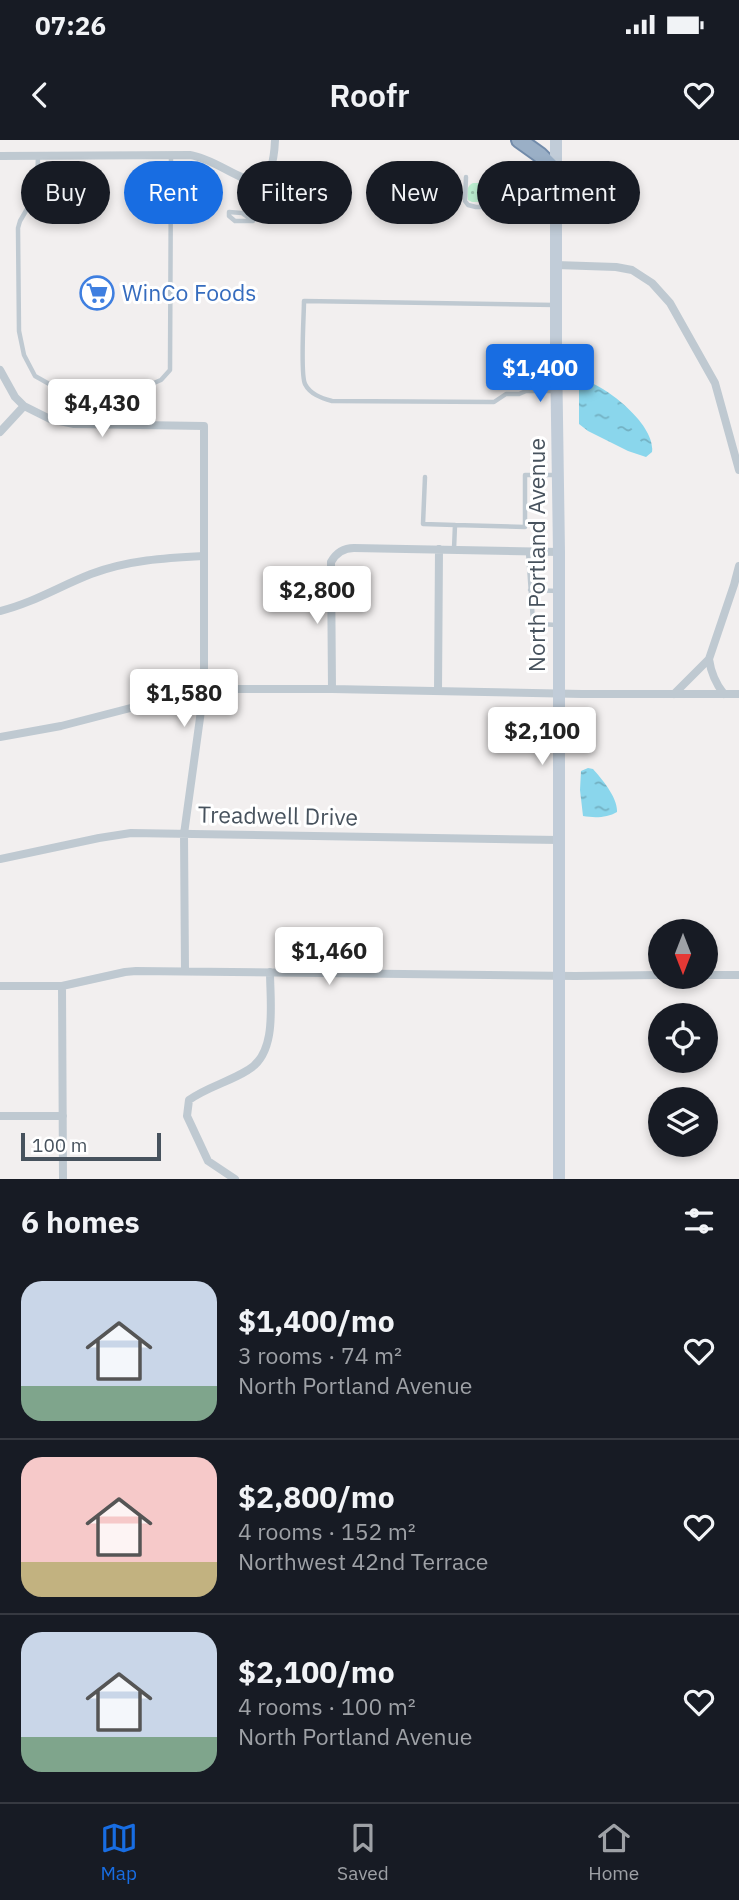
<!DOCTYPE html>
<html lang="en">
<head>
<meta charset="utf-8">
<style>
	body { margin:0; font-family:"IBM Plex Sans",sans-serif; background:#20242c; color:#f1f3f6; height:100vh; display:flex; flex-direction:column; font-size:26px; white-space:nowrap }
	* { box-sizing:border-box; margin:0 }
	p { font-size:23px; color:#9ea1a6 }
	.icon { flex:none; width:38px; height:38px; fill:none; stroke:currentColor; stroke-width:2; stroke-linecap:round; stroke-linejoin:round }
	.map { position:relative; height:1039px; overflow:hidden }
	.sheet { display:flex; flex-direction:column; background:#171b24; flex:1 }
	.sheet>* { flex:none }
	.guide { position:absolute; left:21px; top:21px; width:698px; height:63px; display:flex; gap:14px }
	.needle { width:46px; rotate:180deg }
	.controls { position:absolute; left:648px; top:779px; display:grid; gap:14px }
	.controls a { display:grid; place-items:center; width:70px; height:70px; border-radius:50%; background:#171b24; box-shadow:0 4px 10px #0003; font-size:35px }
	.scale { position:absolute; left:21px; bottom:18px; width:140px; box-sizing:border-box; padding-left:7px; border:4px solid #47525d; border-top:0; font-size:19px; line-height:24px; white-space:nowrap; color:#47525d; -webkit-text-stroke:5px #fff; paint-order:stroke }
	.price { position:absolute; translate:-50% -60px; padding:0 16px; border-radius:7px; background:#fff; color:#222; font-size:23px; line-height:46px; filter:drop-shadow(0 2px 4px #0008) }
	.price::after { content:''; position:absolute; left:50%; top:42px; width:21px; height:16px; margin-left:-10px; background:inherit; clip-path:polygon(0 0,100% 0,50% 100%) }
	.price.selected { background:#186de2; color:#fff }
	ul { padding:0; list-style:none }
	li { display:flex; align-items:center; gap:21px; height:175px; padding:0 21px }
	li+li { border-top:2px solid #363941 }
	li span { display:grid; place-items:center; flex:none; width:196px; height:140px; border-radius:21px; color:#555 }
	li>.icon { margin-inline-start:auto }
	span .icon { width:84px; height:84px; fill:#fffc; stroke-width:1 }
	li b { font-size:30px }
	h2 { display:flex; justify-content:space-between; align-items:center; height:84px; padding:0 21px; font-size:30px }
	.tag { padding:0 24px; border-radius:32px; background:#171b24; box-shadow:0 4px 10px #0003; font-size:24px; line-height:63px }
	.tag.selected { background:#186de2; color:#fff }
	.status { display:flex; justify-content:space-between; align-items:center; height:49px; padding:0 35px; background:#171b24; direction:ltr }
	.status svg { height:19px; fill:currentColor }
	header { display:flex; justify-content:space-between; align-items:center; height:91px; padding:0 21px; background:#171b24; font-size:32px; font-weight:600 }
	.menu { display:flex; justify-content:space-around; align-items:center; height:98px; border-top:2px solid #363941; background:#171b24; font-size:19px; color:#9ea1a6 }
	.menu a { display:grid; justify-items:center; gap:4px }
	.menu .selected { color:#186de2 }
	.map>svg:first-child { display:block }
	.grass { fill:url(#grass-dots) }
	.water { fill:url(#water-ripples) }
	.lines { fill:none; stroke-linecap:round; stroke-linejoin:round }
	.trunk-casing { stroke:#728baa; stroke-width:18 }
	.service { stroke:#bfc9d1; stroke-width:4.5 }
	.minor { stroke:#bfc9d1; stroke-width:8 }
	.secondary { stroke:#c1ccd8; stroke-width:12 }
	.trunk { stroke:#9aafc6; stroke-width:14 }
	.labels { text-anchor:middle; stroke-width:6; stroke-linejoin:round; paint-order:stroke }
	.shop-label { font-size:23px; fill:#366cbe; stroke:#fff; text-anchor:start }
	.street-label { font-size:23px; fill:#47525d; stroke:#fff }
</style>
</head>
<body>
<div class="status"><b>07:26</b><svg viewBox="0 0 49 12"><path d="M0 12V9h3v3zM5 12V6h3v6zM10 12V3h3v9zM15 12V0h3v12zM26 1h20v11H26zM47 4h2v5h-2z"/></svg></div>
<header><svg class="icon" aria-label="back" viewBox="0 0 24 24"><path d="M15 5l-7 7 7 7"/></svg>Roofr<svg class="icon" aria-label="heart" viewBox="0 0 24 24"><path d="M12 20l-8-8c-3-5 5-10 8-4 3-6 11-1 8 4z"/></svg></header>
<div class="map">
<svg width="739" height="1039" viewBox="0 0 739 1039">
	<defs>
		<pattern id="grass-dots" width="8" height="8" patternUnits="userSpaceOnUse" patternTransform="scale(1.75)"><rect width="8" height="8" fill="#bdefd1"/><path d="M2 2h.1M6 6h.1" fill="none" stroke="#9bc4ad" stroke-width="1.8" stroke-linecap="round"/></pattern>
		<pattern id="water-ripples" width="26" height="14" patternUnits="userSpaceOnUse" patternTransform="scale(1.75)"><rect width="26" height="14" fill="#8ad6ec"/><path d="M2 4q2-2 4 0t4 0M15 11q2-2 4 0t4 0" fill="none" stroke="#73b0c2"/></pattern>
	</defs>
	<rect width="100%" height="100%" fill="#f2efef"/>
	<path class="grass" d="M473,43H522V61L472,62L468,60C467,53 466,46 473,43Z"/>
	<path class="water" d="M586,241C609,248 656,286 652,312L646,317L628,311L588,291L579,284V245L580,242Z
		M588,628L593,629C602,639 618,658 617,672C607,678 594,678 583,676L580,650L581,631Z"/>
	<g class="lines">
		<defs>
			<path id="trunk" d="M519,0L540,15L556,31"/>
		</defs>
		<use href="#trunk" class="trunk-casing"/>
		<path class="service" d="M38,15L37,52L20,81L18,88L19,191L24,215L35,236L51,245H149L161,240L170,230L171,16
			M466,37L465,61L468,65L476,67H527
			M229,72L242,73L253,81H235L229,76Z
			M554,251H526L519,254H506L494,262L332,261C321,258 310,254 305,244C300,234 304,175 304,161L555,165
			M425,337L423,384L455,385L454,409
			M455,385L525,387V335H557
			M528,412L533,481L541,484L556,485
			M530,450L558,451"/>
		<path class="minor" d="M0,16L190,15C230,21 272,78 275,0
			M556,125L616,127L632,130L652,143L670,163L715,243L739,330
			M0,230L15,257L24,266
			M0,292L24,266L50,279L74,284L204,286V549L184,694L185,831
			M0,471C33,463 60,446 91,434C128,420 165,418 204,416
			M709,519C711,533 715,543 724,554
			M332,549L331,422C336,413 343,408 354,408L559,412
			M438,551L439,409
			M674,554L709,519L734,445L739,426
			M0,597L61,586L204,549H332L582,554H739
			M0,719L99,698L131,693L559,700
			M705,835H739
			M0,846H62L125,832L136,831L575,836L660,835
			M62,846L63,1039
			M0,976H63
			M235,1039L208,1021L187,976L189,960C207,947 229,942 248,930C278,913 270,862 270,832"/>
		<path class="secondary" d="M556,0V212L559,412V1039"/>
		<use href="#trunk" class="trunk"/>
	</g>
	<defs>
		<symbol id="supermarket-ring" viewBox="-11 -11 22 22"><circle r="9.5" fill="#fff" stroke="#3f7fe0" stroke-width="1.5"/><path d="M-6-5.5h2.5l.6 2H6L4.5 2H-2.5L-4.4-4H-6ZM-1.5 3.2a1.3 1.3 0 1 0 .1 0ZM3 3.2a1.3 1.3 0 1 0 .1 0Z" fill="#3f7fe0"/></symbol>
	</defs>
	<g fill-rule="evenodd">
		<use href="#supermarket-ring" x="78" y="134" width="38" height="38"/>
	</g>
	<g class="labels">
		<g class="shop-label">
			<text x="122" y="161">WinCo Foods</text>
		</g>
		<g class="street-label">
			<text transform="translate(537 415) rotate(-90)" y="8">North Portland Avenue</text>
			<text transform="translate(278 676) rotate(1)" y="8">Treadwell Drive</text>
		</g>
	</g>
</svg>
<div class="controls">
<a><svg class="needle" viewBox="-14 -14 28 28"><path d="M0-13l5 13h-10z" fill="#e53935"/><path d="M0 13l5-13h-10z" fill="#9ea1a6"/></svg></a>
<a><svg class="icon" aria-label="locate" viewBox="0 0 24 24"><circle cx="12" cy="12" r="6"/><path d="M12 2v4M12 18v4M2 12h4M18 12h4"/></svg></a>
<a><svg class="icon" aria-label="layers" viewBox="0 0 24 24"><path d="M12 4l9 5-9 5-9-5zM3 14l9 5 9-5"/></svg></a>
</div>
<div class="scale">100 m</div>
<b class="price selected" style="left:540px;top:264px">$1,400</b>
<b class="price" style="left:102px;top:299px">$4,430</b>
<b class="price" style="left:317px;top:486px">$2,800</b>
<b class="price" style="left:184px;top:589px">$1,580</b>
<b class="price" style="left:542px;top:627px">$2,100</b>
<b class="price" style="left:329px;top:847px">$1,460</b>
<div class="guide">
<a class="tag">Buy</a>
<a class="tag selected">Rent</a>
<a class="tag">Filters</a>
<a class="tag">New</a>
<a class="tag">Apartment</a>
</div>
</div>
<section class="sheet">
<h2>6 homes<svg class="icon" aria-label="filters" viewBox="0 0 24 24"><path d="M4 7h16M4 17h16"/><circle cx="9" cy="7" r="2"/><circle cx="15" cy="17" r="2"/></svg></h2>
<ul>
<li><span style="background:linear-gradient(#c9d6e8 75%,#7fa58c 0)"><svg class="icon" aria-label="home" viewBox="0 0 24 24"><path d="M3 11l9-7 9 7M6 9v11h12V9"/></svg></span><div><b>$1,400/mo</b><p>3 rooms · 74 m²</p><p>North Portland Avenue</p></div><svg class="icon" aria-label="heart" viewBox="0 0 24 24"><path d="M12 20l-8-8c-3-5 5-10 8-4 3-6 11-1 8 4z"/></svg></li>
<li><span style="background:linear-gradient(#f6c9c9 75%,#c2b280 0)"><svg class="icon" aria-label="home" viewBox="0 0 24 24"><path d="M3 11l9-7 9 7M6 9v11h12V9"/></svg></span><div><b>$2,800/mo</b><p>4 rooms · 152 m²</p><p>Northwest 42nd Terrace</p></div><svg class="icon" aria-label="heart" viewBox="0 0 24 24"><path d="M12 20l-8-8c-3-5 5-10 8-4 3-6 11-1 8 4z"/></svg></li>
<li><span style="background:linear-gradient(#c9d6e8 75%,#7fa58c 0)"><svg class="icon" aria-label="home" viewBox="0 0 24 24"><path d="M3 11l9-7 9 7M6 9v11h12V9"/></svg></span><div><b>$2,100/mo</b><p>4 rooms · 100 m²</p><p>North Portland Avenue</p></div><svg class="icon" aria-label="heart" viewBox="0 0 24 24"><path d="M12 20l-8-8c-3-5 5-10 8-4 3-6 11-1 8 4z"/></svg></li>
</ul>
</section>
<nav class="menu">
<a class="selected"><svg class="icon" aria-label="map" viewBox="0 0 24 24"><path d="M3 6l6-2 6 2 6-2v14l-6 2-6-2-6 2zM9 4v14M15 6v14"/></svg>Map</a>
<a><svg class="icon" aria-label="saved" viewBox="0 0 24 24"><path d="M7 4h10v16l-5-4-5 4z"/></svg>Saved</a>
<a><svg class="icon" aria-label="home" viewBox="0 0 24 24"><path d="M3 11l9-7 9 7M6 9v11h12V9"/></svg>Home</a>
</nav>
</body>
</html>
